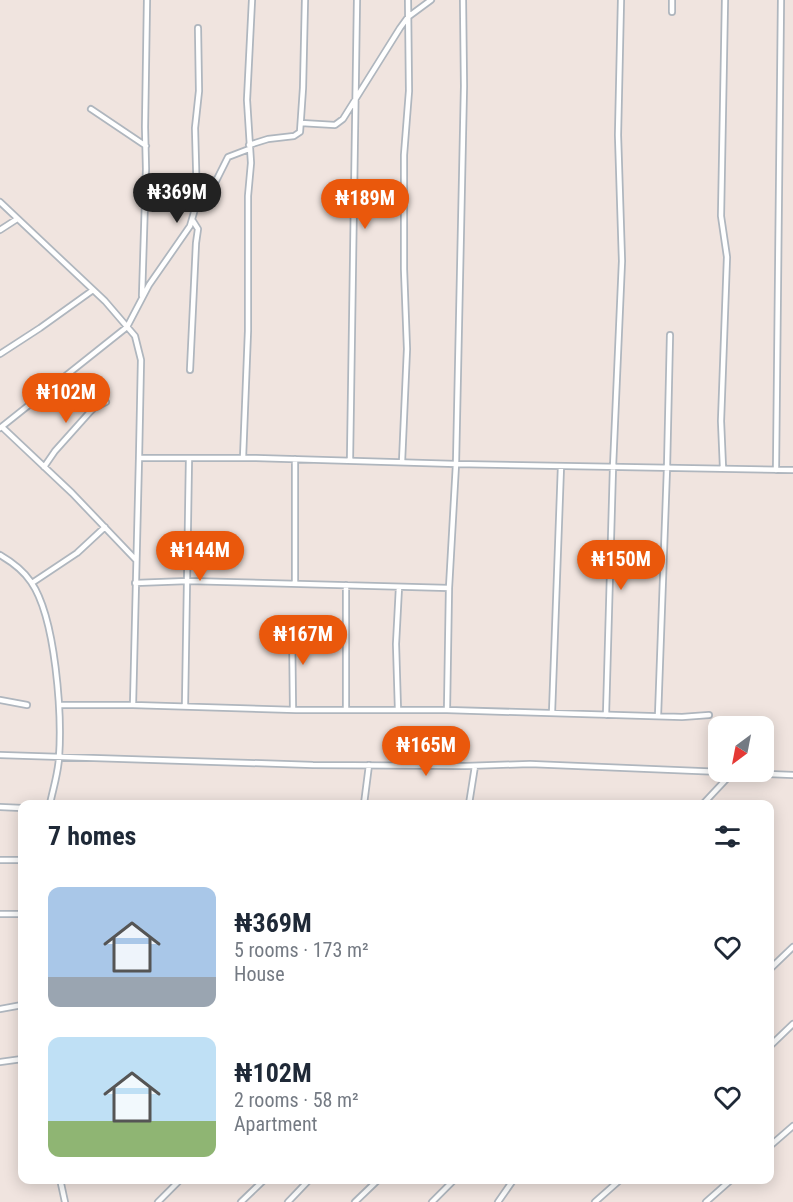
<!DOCTYPE html>
<html lang="en">
<head>
<meta charset="utf-8">
<style>
	body { margin:0; font-family:"Roboto Condensed",sans-serif; background:#f6f6f7; color:#1f2937; height:100vh; display:flex; flex-direction:column; font-size:22px; white-space:nowrap }
	* { box-sizing:border-box; margin:0 }
	p { font-size:20px; color:#747a83 }
	.icon { flex:none; width:33px; height:33px; fill:none; stroke:currentColor; stroke-width:2; stroke-linecap:round; stroke-linejoin:round }
	.map { position:relative; flex:1; overflow:hidden }
	.drawer { position:absolute; left:18px; top:800px; width:756px; height:384px; display:flex; flex-direction:column; background:#fff; border-radius:12px; box-shadow:0 3px 15px #0003 }
	.drawer>* { flex:none }
	.needle { width:39px; rotate:212deg }
	.fabs { position:absolute; left:708px; top:716px; display:grid; gap:12px }
	.fabs a { display:grid; place-items:center; width:66px; height:66px; border-radius:12px; background:#fff; box-shadow:0 3px 15px #0003; font-size:30px }
	.price { position:absolute; translate:-50% -51px; padding:0 14px; border-radius:21px; background:#ea580c; color:#fff; font-size:20px; line-height:39px; filter:drop-shadow(0 2px 3px #0008) }
	.price::after { content:''; position:absolute; left:50%; top:36px; width:18px; height:14px; margin-left:-9px; background:inherit; clip-path:polygon(0 0,100% 0,50% 100%) }
	.price.selected { background:#222; color:#fff }
	ul { padding:0; list-style:none }
	li { display:flex; align-items:center; gap:18px; height:150px; padding:0 30px }
	li span { display:grid; place-items:center; flex:none; width:168px; height:120px; border-radius:12px; color:#555 }
	li>.icon { margin-inline-start:auto }
	span .icon { width:72px; height:72px; fill:#fffc; stroke-width:1 }
	li b { font-size:26px }
	h2 { display:flex; justify-content:space-between; align-items:center; height:72px; padding:0 30px; font-size:26px }
	.map>svg:first-child { display:block }
	.lines { fill:none; stroke-linecap:round; stroke-linejoin:round }
	.street-casing { stroke:#afb6be; stroke-width:8 }
	.street { stroke:#fff; stroke-width:4.5 }
</style>
</head>
<body>
<div class="map">
<svg width="793" height="1202" viewBox="0 0 793 1202">
	<rect width="100%" height="100%" fill="#f0e4df"/>
	<g class="lines">
		<defs>
			<path id="street" d="M672,0V12
				M91,109L146,146
				M301,123L335,125L343,119L400,28L408,17L431,0
				M249,145L268,139L294,136L300,132L303,88L305,0
				M0,202L105,301L135,336L141,360L139,458
				M197,202L195,128L199,91L198,28
				M0,230L17,219
				M142,296L146,169L145,127L147,0
				M0,354L40,328L93,290
				M190,370L196,243L198,229L193,221
				M67,375L94,408
				M2,427L72,493L136,560
				M0,428L127,327L149,285L190,226L197,202L216,181L228,157L249,149
				M243,458L248,331V196L251,163L247,100L252,0
				M295,459V584
				M350,460L357,0
				M402,462L407,349L404,269V155L409,91L408,0
				M44,467L55,451L89,413L94,408L106,402
				M723,468L721,421L727,257L721,216L725,0
				M776,470L781,0
				M0,555C12,562 23,570 31,582C56,618 62,715 59,758C58,774 53,789 50,804
				M32,583L77,553L105,527
				M135,583L188,581L449,588L456,464L464,86L463,0
				M449,588L447,710L682,717L709,715
				M292,623L293,710
				M0,700L27,705
				M59,705H133L139,458H256L456,464L793,470
				M133,705L296,710H447
				M185,706L189,458
				M346,710V585
				M398,710L396,644L399,587
				M552,713L561,466
				M606,715L613,467L622,261L618,135L621,0
				M658,716L667,468L670,335
				M0,755L313,765L465,766L530,764L793,775
				M364,804L369,765
				M469,804L475,766
				M703,804L732,773
				M0,807L22,808
				M0,860H22
				M0,914H22
				M770,969L793,947
				M0,1009L22,1005
				M770,1046L793,1024
				M0,1062L22,1059
				M770,1146L793,1126
				M60,1179L65,1202
				M158,1202L181,1179
				M241,1202L265,1179
				M288,1202L310,1179
				M355,1202L379,1179
				M432,1202L455,1179
				M498,1202L514,1179
				M595,1202L621,1179
				M706,1202L732,1179"/>
		</defs>
		<use href="#street" class="street-casing"/>
		<use href="#street" class="street"/>
	</g>
</svg>
<div class="fabs">
<a><svg class="needle" viewBox="-14 -14 28 28"><path d="M0-13l5 13h-10z" fill="#e53935"/><path d="M0 13l5-13h-10z" fill="#747a83"/></svg></a>
</div>
<b class="price selected" style="left:177px;top:224px">₦369M</b>
<b class="price" style="left:365px;top:230px">₦189M</b>
<b class="price" style="left:66px;top:424px">₦102M</b>
<b class="price" style="left:200px;top:582px">₦144M</b>
<b class="price" style="left:621px;top:591px">₦150M</b>
<b class="price" style="left:303px;top:666px">₦167M</b>
<b class="price" style="left:426px;top:777px">₦165M</b>
<section class="drawer">
<h2>7 homes<svg class="icon" aria-label="filters" viewBox="0 0 24 24"><path d="M4 7h16M4 17h16"/><circle cx="9" cy="7" r="2"/><circle cx="15" cy="17" r="2"/></svg></h2>
<ul>
<li><span style="background:linear-gradient(#a9c7e8 75%,#9aa5b1 0)"><svg class="icon" aria-label="home" viewBox="0 0 24 24"><path d="M3 11l9-7 9 7M6 9v11h12V9"/></svg></span><div><b>₦369M</b><p>5 rooms · 173 m²</p><p>House</p></div><svg class="icon" aria-label="heart" viewBox="0 0 24 24"><path d="M12 20l-8-8c-3-5 5-10 8-4 3-6 11-1 8 4z"/></svg></li>
<li><span style="background:linear-gradient(#bfe0f5 70%,#8fb573 0)"><svg class="icon" aria-label="home" viewBox="0 0 24 24"><path d="M3 11l9-7 9 7M6 9v11h12V9"/></svg></span><div><b>₦102M</b><p>2 rooms · 58 m²</p><p>Apartment</p></div><svg class="icon" aria-label="heart" viewBox="0 0 24 24"><path d="M12 20l-8-8c-3-5 5-10 8-4 3-6 11-1 8 4z"/></svg></li>
</ul>
</section>
</div>
</body>
</html>
